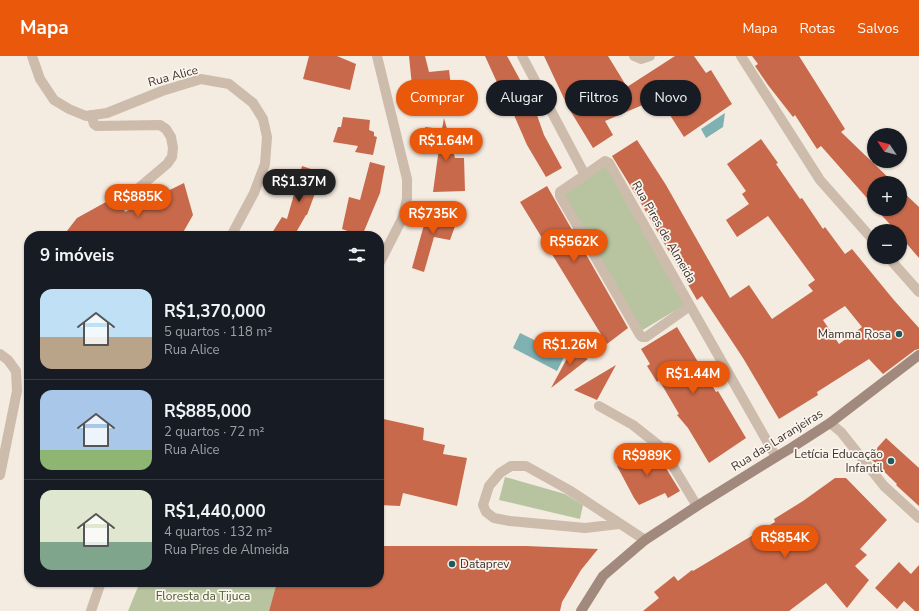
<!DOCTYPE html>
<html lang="pt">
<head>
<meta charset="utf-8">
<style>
	body { margin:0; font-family:"Nunito Sans",sans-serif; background:#20242c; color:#f1f3f6; height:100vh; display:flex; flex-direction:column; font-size:15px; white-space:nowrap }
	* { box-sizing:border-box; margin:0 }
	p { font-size:13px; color:#9ea1a6 }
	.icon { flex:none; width:22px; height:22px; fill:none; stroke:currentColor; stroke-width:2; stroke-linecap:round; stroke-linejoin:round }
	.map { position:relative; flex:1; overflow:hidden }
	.sheet { position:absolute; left:24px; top:175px; width:360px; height:356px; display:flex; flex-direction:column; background:#171b24; border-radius:16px; box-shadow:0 1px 3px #0004 }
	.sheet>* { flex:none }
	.top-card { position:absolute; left:396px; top:24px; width:380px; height:36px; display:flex; gap:8px }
	.needle { width:26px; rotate:305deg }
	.buttons { position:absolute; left:867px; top:72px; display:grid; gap:8px }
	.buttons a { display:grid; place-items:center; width:40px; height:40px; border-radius:50%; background:#171b24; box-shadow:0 1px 3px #0004; font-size:20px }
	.price { position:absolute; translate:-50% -34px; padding:0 9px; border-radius:14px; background:#ea580c; color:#fff; font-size:13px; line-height:26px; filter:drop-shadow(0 1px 2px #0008) }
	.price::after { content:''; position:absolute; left:50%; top:24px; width:12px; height:9px; margin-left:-6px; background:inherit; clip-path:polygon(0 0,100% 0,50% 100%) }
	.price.selected { background:#222; color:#fff }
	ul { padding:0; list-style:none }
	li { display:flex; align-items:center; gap:12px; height:100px; padding:0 16px }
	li+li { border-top:1px solid #363941 }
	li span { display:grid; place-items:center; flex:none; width:112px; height:80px; border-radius:12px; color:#555 }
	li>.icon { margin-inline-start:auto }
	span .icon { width:48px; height:48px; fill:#fffc; stroke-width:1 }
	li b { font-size:17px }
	h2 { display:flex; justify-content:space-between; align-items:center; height:48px; padding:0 16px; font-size:17px }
	.pill { padding:0 14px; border-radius:18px; background:#171b24; box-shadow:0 1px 3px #0004; font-size:14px; line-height:36px }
	.pill.selected { background:#ea580c; color:#fff }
	header { display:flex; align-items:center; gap:24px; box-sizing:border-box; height:56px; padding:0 20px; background:#ea580c; color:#fff }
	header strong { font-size:19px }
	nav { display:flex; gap:22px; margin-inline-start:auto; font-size:14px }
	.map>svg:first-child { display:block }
	.green { fill:#b8c4a0 }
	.water { fill:#7fb0b2 }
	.building { fill:#c8694b; fill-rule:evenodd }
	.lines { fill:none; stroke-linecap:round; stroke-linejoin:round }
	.service { stroke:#cdbbac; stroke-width:10 }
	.minor { stroke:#cdbbac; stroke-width:10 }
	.tertiary { stroke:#cdbbac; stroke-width:10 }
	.secondary { stroke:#a18a7d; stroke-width:10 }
	.poi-dot { fill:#1f5a5e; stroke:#fbf5ee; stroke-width:1.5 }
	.labels { text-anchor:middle; stroke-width:3.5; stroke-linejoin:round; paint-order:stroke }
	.street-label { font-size:12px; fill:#3b302b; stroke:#fbf5ee }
	.poi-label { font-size:12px; fill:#3b302b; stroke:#fbf5ee; text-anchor:end }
	.park-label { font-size:12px; fill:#4a5a2e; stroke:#fbf5ee }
</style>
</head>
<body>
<header>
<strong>Mapa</strong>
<nav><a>Mapa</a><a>Rotas</a><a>Salvos</a></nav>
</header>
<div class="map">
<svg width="919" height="555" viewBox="0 0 919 555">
	<rect width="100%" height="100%" fill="#f4ebe1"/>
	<path class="green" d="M603,103L691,245L641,275L558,132Z
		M505,421L565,438L583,449L580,463L499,444Z
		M140,526H277L269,555H128Z"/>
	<path class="water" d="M725,57L723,71L706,82L701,73Z
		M520,277L565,299L557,315L513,292Z"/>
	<path class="building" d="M309,0H337L356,8L350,34L303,23Z
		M409,0H425L429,16L449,14L453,46L440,47L442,56L420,51L419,49L414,50Z
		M485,0H507L525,33L527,31L544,79L562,112L546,121L527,89L507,43L505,44Z
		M544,0H608L627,31L675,0H694L706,17L711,14L732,48L684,81L659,42L605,65L613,79L593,92L568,51Z
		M752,0H799L845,73L841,76L894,127H874V150L821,90L817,93L795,59L793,61L768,29L755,10L758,8Z
		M343,61L370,64L369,74L374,76V80L377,81L373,99L355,96L358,90L333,86L338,71H341Z
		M444,62L455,102H464L465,135L433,136L439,92L431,94L425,71L442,73Z
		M761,83L778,107L776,108L800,143L802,142L823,173L825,171L845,198L852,193L893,243L919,272V293L915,294L883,318L869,303L817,336L818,339L779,363L743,302L702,240L697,244L639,144L612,100L637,84L666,129L730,242L749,229L772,263L813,235L808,229L815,224L768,160L737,181L726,164L749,148L742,138L746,135L727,108ZM845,250L862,271L839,288L823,264Z
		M370,106L385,110L380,137L362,180H361L342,173L349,141L360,144Z
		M302,110L314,114L321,121L307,159H306L294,180H270L282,161L287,163Z
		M184,127L193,159L181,180H63L77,162L115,141L117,143L116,147L117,150L119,152H123L125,156Z
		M547,130L628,272L607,288L520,146Z
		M900,133L919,151V202L900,180V175H896L876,153H900Z
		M429,151L458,162L450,184L434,181L424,216L412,212Z
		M677,271L716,336L718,335L746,382L709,407L688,372L677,359L679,358L659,324L657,326L647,310L650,308L641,293Z
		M571,295L588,303L551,332Z
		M616,309L597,344L574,334Z
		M379,362L424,372L423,384L445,389L443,398L467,402L457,450L403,437L400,450L379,449Z
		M886,382L919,412V450L896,429L897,428L869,401Z
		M649,390L656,396L680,435L668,442L665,437L639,449L634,442L617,410Z
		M835,422H846L887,464L860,493L867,499L855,510L869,524L847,552L826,527L789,555H643L659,542L654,536L674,520L678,525L692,514L693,515L775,466L774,463L803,445Z
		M379,490H526L598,493L581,514L562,546L560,555H269L277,526H379Z
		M899,506L911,518L919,509V555H915L904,545L897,553L875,532Z"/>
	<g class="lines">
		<path class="service" d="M91,59L94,68L97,70L160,69L166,73L171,81L173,92L172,101L167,108L122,146
			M599,350L633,369L662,392L697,450
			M619,468L585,472L510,465L494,462L486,456L483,449L489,430L500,417L511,410H526L569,434L645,484"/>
		<path class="minor" d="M377,0L407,123V142L403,161L379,208
			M522,0L585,119L605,105L609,107L776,401
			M634,0L641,3L650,0
			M741,0L820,124L874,185
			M585,119L560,136V140L640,279L642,281H646L690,250
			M888,201L919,236
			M0,298L8,304L16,315L17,335L0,419
			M830,367L841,376L884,430L919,462"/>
		<path class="tertiary" d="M32,0L40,23L54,44L69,53L86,60L107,57L162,35L201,23L229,28L253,47L263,63L267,81L265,108L254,137L231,180
			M91,555L101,526"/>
		<path class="secondary" d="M581,555L603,520L645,484L697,450L776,401L791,392L830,367L919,299"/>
	</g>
	<g class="poi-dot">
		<circle cx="899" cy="278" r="4"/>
		<circle cx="891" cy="405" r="4"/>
		<circle cx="452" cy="508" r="4"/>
	</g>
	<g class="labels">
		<g class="street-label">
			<text transform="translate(173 20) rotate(-15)" y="4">Rua Alice</text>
			<text transform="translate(664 176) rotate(60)" y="4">Rua Pires de Almeida</text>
			<text transform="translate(777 384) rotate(-32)" y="4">Rua das Laranjeiras</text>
		</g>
		<g class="poi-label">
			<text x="891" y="282">Mamma Rosa</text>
			<text x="883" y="402">Letícia Educação<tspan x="883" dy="14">Infantil</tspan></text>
			<text x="460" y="512" text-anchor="start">Dataprev</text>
		</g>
		<g class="park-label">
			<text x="203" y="544">Floresta da Tijuca</text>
		</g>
	</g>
</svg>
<div class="buttons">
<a><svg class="needle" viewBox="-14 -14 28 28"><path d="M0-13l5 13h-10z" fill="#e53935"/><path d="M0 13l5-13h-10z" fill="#9ea1a6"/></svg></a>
<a>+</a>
<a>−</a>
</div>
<b class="price" style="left:446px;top:106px">R$1.64M</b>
<b class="price selected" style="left:299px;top:147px">R$1.37M</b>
<b class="price" style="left:138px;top:162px">R$885K</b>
<b class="price" style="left:433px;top:179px">R$735K</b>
<b class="price" style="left:574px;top:207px">R$562K</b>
<b class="price" style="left:570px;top:310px">R$1.26M</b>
<b class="price" style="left:693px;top:339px">R$1.44M</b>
<b class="price" style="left:647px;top:421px">R$989K</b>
<b class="price" style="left:785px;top:503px">R$854K</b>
<div class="top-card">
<a class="pill selected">Comprar</a>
<a class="pill">Alugar</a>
<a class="pill">Filtros</a>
<a class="pill">Novo</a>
</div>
<section class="sheet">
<h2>9 imóveis<svg class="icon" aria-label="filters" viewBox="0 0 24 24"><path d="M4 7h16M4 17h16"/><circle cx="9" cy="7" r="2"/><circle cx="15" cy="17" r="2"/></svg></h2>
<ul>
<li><span style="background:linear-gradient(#bfe0f5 60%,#b9a48a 0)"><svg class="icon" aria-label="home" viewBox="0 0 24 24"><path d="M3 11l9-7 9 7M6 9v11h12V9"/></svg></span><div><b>R$1,370,000</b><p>5 quartos · 118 m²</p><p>Rua Alice</p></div></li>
<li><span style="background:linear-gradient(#a9c7e8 75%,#8fb573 0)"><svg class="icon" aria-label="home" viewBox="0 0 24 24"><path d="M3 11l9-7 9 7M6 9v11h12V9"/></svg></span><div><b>R$885,000</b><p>2 quartos · 72 m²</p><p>Rua Alice</p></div></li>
<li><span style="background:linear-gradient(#dfe7d0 65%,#7fa58c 0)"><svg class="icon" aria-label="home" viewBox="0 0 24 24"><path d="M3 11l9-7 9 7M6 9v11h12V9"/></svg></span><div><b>R$1,440,000</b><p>4 quartos · 132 m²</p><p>Rua Pires de Almeida</p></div></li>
</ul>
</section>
</div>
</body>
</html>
